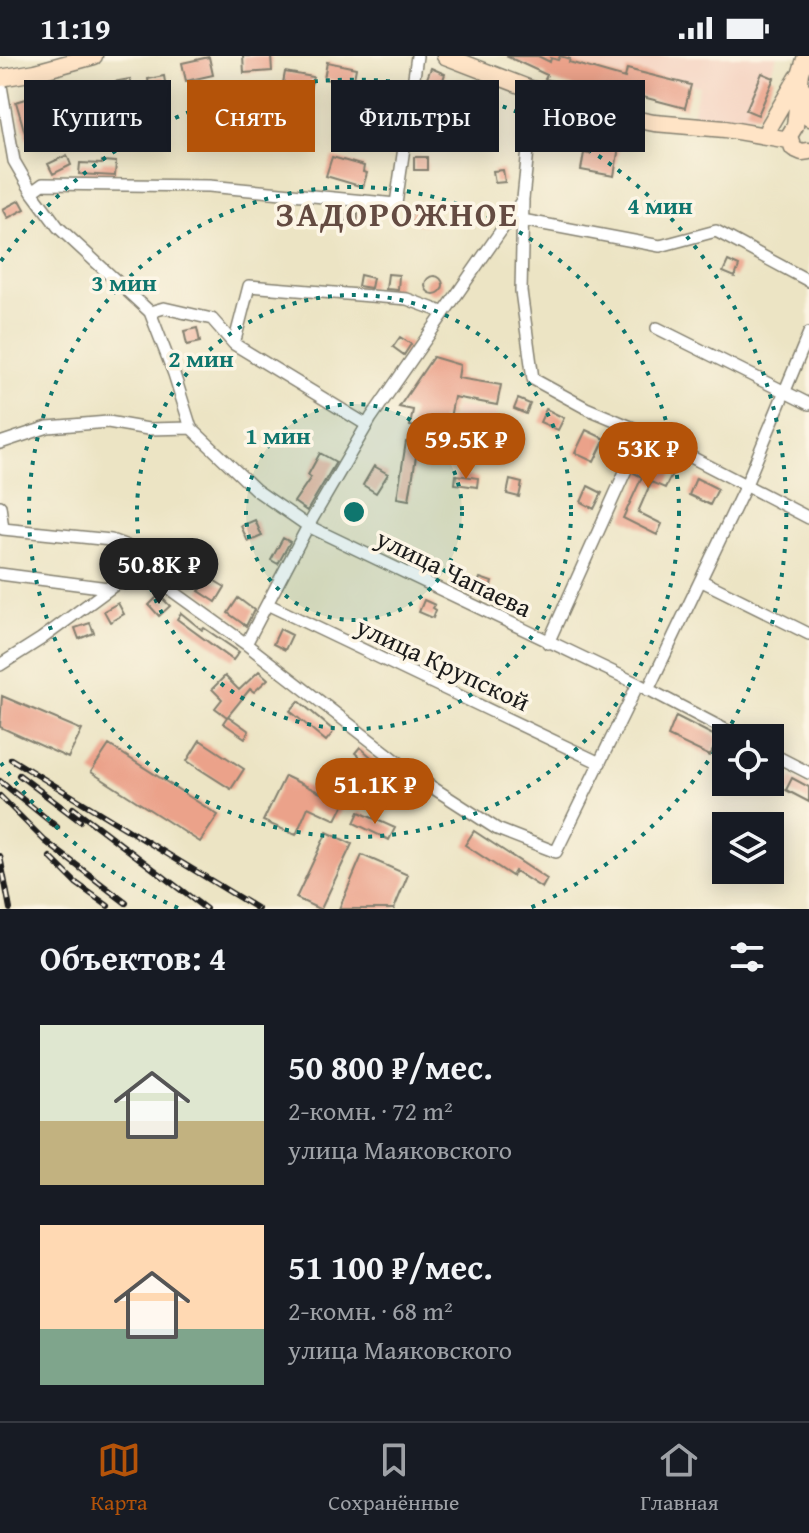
<!DOCTYPE html>
<html lang="ru">
<head>
<meta charset="utf-8">
<style>
	body { margin:0; font-family:"Gentium Book Plus",serif; background:#242831; color:#f1f3f6; height:100vh; display:flex; flex-direction:column; font-size:30px; white-space:nowrap }
	* { box-sizing:border-box; margin:0 }
	p { font-size:26px; color:#9ea1a6 }
	.icon { flex:none; width:44px; height:44px; fill:none; stroke:currentColor; stroke-width:2; stroke-linecap:round; stroke-linejoin:round }
	.map { position:relative; height:853px; overflow:hidden }
	.panel { display:flex; flex-direction:column; background:#171b24; flex:1 }
	.panel>* { flex:none }
	.banner { position:absolute; left:24px; top:24px; width:762px; height:72px; display:flex; gap:16px }
	.controls { position:absolute; left:712px; top:668px; display:grid; gap:16px }
	.controls a { display:grid; place-items:center; width:72px; height:72px; border-radius:0px; background:#171b24; box-shadow:0 4px 20px #0003; font-size:40px }
	.price { position:absolute; translate:-50% -68px; padding:0 18px; border-radius:28px; background:#b45309; color:#fff; font-size:26px; line-height:52px; filter:drop-shadow(0 2px 4px #0008) }
	.price::after { content:''; position:absolute; left:50%; top:48px; width:24px; height:18px; margin-left:-12px; background:inherit; clip-path:polygon(0 0,100% 0,50% 100%) }
	.price.active { background:#222; color:#fff }
	ul { padding:0; list-style:none }
	li { display:flex; align-items:center; gap:24px; height:200px; padding:0 40px }
	li span { display:grid; place-items:center; flex:none; width:224px; height:160px; border-radius:0px; color:#555 }
	li>.icon { margin-inline-start:auto }
	span .icon { width:96px; height:96px; fill:#fffc; stroke-width:1 }
	li b { font-size:34px }
	h2 { display:flex; justify-content:space-between; align-items:center; height:96px; padding:0 40px; font-size:34px }
	.tag { padding:0 28px; border-radius:0px; background:#171b24; box-shadow:0 4px 20px #0003; font-size:28px; line-height:72px }
	.tag.active { background:#b45309; color:#fff }
	.status { display:flex; justify-content:space-between; align-items:center; height:56px; padding:0 40px; background:#171b24; direction:ltr }
	.status svg { height:22px; fill:currentColor }
	.menu { display:flex; justify-content:space-around; align-items:center; height:112px; border-top:2px solid #363941; background:#171b24; font-size:22px; color:#9ea1a6 }
	.menu a { display:grid; justify-items:center; gap:4px }
	.menu .active { color:#b45309 }
	.map>svg:first-child { display:block }
	.built { fill:#f5d3c1 }
	.building { fill:#eba28a }
	.lines { fill:none; stroke-linecap:round; stroke-linejoin:round }
	.street-casing { stroke:#848070; stroke-width:14 }
	.secondary-casing { stroke:#848070; stroke-width:19 }
	.street { stroke:#fff; stroke-width:11 }
	.secondary { stroke:#ffe4c6; stroke-width:16 }
	.rail-casing { stroke:#1c1c1c; stroke-width:6 }
	.rail { stroke:#fcf5e5; stroke-width:3; stroke-dasharray:9; stroke-linecap:butt }
	.ring { fill:none; stroke:#0f766e; stroke-width:4; stroke-dasharray:4 8 }
	.labels { text-anchor:middle; stroke-width:7; stroke-linejoin:round; paint-order:stroke }
	.street-label { font-size:26px; fill:#1c1c1c; stroke:#fcf5e5 }
	.district-label { font-size:34px; font-weight:bold; letter-spacing:2px; fill:#644b42; stroke:#fcf5e5 }
	.centre { fill:#0f766e; stroke:#fcf5e5; stroke-width:4 }
	.ring-label { font-size:24px; text-anchor:middle; font-weight:bold; fill:#0f766e; stroke:#fcf5e5; stroke-width:7; stroke-linejoin:round; paint-order:stroke }
</style>
</head>
<body>
<div class="status"><b>11:19</b><svg viewBox="0 0 49 12"><path d="M0 12V9h3v3zM5 12V6h3v6zM10 12V3h3v9zM15 12V0h3v12zM26 1h20v11H26zM47 4h2v5h-2z"/></svg></div>
<div class="map">
<svg width="809" height="853" viewBox="0 0 809 853">
	<rect width="100%" height="100%" fill="#fcf5e5"/>
	<filter id="ink" filterUnits="userSpaceOnUse"><feTurbulence type="fractalNoise" baseFrequency=".0125" numOctaves="2"/><feDisplacementMap in="SourceGraphic" scale="16" xChannelSelector="R" yChannelSelector="G"/><feConvolveMatrix kernelMatrix="1 2 1 2 8 2 1 2 1" color-interpolation-filters="sRGB"/></filter>
	<filter id="wash" filterUnits="userSpaceOnUse"><feTurbulence type="fractalNoise" baseFrequency=".006" numOctaves="4" result="noise"/><feDisplacementMap in="SourceGraphic" scale="32" xChannelSelector="R" yChannelSelector="G"/><feGaussianBlur stdDeviation="1.8" result="paint"/><feColorMatrix in="noise" values="0 0 0 0 0 0 0 0 0 0 0 0 0 0 0 0 0 1.4 0 .05"/><feComposite in="paint" operator="in"/></filter>
	<g filter="url(#wash)">
		<rect width="100%" height="100%" fill="#ece4c4"/>
		<path class="built" d="M560,0H777L752,61L691,63L699,30L628,13L624,21L569,6V3Z
			M455,350L497,356L494,373L452,367Z"/>
		<g id="blocks">
			<path class="building" d="M243,0H271L272,15L244,17Z
				M506,0H538L550,6L551,2L558,4L560,0L570,3L569,6L625,22L627,13L691,29L685,52L620,35L618,43L545,23L547,19Z
				M209,1L213,19L186,25L182,7Z
				M327,6L356,12L353,28L324,23Z
				M431,12L445,18L439,35L432,33L429,41L421,38Z
				M285,16L313,21L309,38L282,33Z
				M762,17L774,22L758,59L746,54Z
				M164,20L166,32L150,35L148,23Z
				M130,23L132,34L110,38L108,27Z
				M390,24L404,29L389,81L373,76Z
				M88,30L92,43L75,49L71,35Z
				M465,31L499,42L489,75L455,64Z
				M50,36L62,73L27,84L16,46Z
				M549,61L579,72L571,96L540,85Z
				M102,64L104,76L89,79L87,67Z
				M423,72L433,74L430,90L420,87Z
				M592,81L620,85L614,120L581,114L584,97L590,98Z
				M67,99L71,109L53,118L48,108Z
				M332,101L364,110L363,116L367,117L363,131L326,120Z
				M414,101H427V114H414Z
				M102,105L116,106L115,120L79,118L80,107L102,108Z
				M503,114L505,126L495,127L493,115Z
				M20,144L25,153L8,162L3,153Z
				M412,154L426,157L424,169L409,166Z
				M346,158H358L357,169L346,168Z
				M728,205L739,210L735,221L723,216Z
				M388,218L399,219L398,234L386,233Z
				M360,219L373,222L371,232L358,230Z
				M425 229a9 9 0 1 1 18 0a9 9 0 1 1-18 0Z
				M197,272L200,286L187,289L184,275Z
				M400,281L411,288L404,299L393,291Z
				M433,301L460,309L458,322L501,329L497,349L454,341L450,362L442,361L439,376L410,370L413,354L399,351Z
				M518,343L530,348L526,358L514,353Z
				M546,353L564,362L558,374L540,366Z
				M586,374L605,383L594,406L575,397Z
				M406,386L418,388L409,444L397,442Z
				M643,396L675,412L665,432L651,426L638,456L662,468L657,479L623,462L642,421L634,417Z
				M320,397L336,406L307,455L294,446L311,421L308,419Z
				M374,410L388,418L376,437L363,429Z
				M456,419L478,422L477,431L455,428Z
				M696,422L718,433L710,449L689,439Z
				M510,424L522,427L519,441L507,438Z
				M588,430L602,437L594,453L581,446Z
				M255,464L262,480L248,486L241,470Z
				M283,482L290,486L278,508L271,504Z
				M210,522L225,531L216,546L199,535Z
				M480,522L492,526L489,534L486,533L484,537L475,534Z
				M159,539L170,550L159,560L149,549Z
				M238,542L254,554L246,570L228,557Z
				M424,544L435,549L433,552L436,554L433,562L419,556Z
				M118,547L124,558L110,566L104,555Z
				M181,557L202,574L204,572L239,596L233,604L177,563Z
				M90,567L94,577L79,583L75,572Z
				M280,573L292,579L285,594L273,588Z
				M259,615L268,623L254,636L250,633L228,660L249,675L245,682L223,667L227,661L215,652L222,643L212,633L225,620L239,634Z
				M2,640L82,674L68,702L0,671Z
				M299,645L334,675L326,685L290,655Z
				M676,660L719,682L710,700L668,680Z
				M200,684L244,713L231,733L187,705Z
				M109,689L218,759L200,786L91,716Z
				M360,691L391,719L386,724L355,697Z
				M285,720L344,748L336,764L308,751L296,779L263,765Z
				M792,722L809,731V746L786,734Z
				M359,756L395,772L389,784L354,767Z
				M474,775L547,823L542,832L515,815L512,820L465,789Z
				M327,776L352,788L321,853H319L296,842Z
				M362,799L408,819L394,853H339Z"/>
		</g>
	</g>
	<g filter="url(#ink)">
		<use href="#blocks" fill-opacity="0" stroke="#848070" stroke-width="2"/>
		<g class="lines">
			<defs>
				<path id="street" d="M0,24L14,105L32,136L58,171L150,256L174,318L191,372L256,434L308,470L638,628L741,682
					M32,136L43,128L209,130L396,148L417,0
					M523,145L521,235L533,323L586,352L643,376L809,462
					M522,164L660,190L716,175L809,225
					M150,256L164,252L212,263L234,288L367,369
					M657,272L809,348
					M234,288L249,230L407,243L442,256
					M0,387L48,371L108,366L148,373L191,372
					M0,450L3,473L111,484L127,490L139,511L246,588L424,726L497,773L556,796L638,628
					M0,518L108,532
					M702,525L809,578
					M267,548L600,707
					M548,587L643,376
					M246,588L308,470L371,362L523,143L529,84L528,32
					M0,609L41,583L139,511
					M648,634L745,431L809,277
					M770,697L809,717"/>
				<path id="secondary" d="M445,0L528,32L608,58L654,67L725,73L789,84
					M806,0L801,16L795,70L789,80L793,92L802,96L809,95
					M0,22L36,16L94,0
					M804,34L809,62
					M768,72L798,21"/>
			</defs>
			<use href="#street" class="street-casing"/>
			<use href="#secondary" class="secondary-casing"/>
			<use href="#street" class="street"/>
			<use href="#secondary" class="secondary"/>
			<defs>
				<path id="rail" d="M11,703L258,853
					M19,719L80,765
					M0,725L57,771
					M0,740L45,785L126,847
					M73,752L206,853
					M0,800L10,853
					M50,801L76,827L108,850"/>
			</defs>
			<use href="#rail" class="rail-casing"/>
			<use href="#rail" class="rail"/>
		</g>
	</g>
	<circle cx="354" cy="456" r="108" fill="#0f766e" fill-opacity=".12"/>
	<g class="ring">
		<circle cx="354" cy="456" r="108"/>
		<circle cx="354" cy="456" r="217"/>
		<circle cx="354" cy="456" r="325"/>
		<path d="M178 852A433 433 0 0 1 1 707M1 205A433 433 0 1 1 530 852"/>
	</g>
	<g class="labels">
		<g class="street-label">
			<text transform="translate(454 517) rotate(26)" y="9">улица Чапаева</text>
			<text transform="translate(443 608) rotate(25)" y="9">улица Крупской</text>
		</g>
		<g class="district-label">
			<text x="397" y="170">ЗАДОРОЖНОЕ</text>
		</g>
	</g>
	<circle cx="354" cy="456" r="12" class="centre"/>
	<g class="ring-label">
		<text x="660" y="158">4 мин</text>
		<text x="124" y="235">3 мин</text>
		<text x="201" y="311">2 мин</text>
		<text x="278" y="388">1 мин</text>
	</g>
</svg>
<div class="controls">
<a><svg class="icon" aria-label="locate" viewBox="0 0 24 24"><circle cx="12" cy="12" r="6"/><path d="M12 2v4M12 18v4M2 12h4M18 12h4"/></svg></a>
<a><svg class="icon" aria-label="layers" viewBox="0 0 24 24"><path d="M12 4l9 5-9 5-9-5zM3 14l9 5 9-5"/></svg></a>
</div>
<b class="price" style="left:466px;top:425px">59.5K ₽</b>
<b class="price" style="left:648px;top:434px">53K ₽</b>
<b class="price active" style="left:159px;top:550px">50.8K ₽</b>
<b class="price" style="left:375px;top:770px">51.1K ₽</b>
<div class="banner">
<a class="tag">Купить</a>
<a class="tag active">Снять</a>
<a class="tag">Фильтры</a>
<a class="tag">Новое</a>
</div>
</div>
<section class="panel">
<h2>Объектов: 4<svg class="icon" aria-label="filters" viewBox="0 0 24 24"><path d="M4 7h16M4 17h16"/><circle cx="9" cy="7" r="2"/><circle cx="15" cy="17" r="2"/></svg></h2>
<ul>
<li><span style="background:linear-gradient(#dfe7d0 60%,#c2b280 0)"><svg class="icon" aria-label="home" viewBox="0 0 24 24"><path d="M3 11l9-7 9 7M6 9v11h12V9"/></svg></span><div><b>50 800 ₽/мес.</b><p>2-комн. · 72 m²</p><p>улица Маяковского</p></div></li>
<li><span style="background:linear-gradient(#ffd9b3 65%,#7fa58c 0)"><svg class="icon" aria-label="home" viewBox="0 0 24 24"><path d="M3 11l9-7 9 7M6 9v11h12V9"/></svg></span><div><b>51 100 ₽/мес.</b><p>2-комн. · 68 m²</p><p>улица Маяковского</p></div></li>
</ul>
</section>
<nav class="menu">
<a class="active"><svg class="icon" aria-label="map" viewBox="0 0 24 24"><path d="M3 6l6-2 6 2 6-2v14l-6 2-6-2-6 2zM9 4v14M15 6v14"/></svg>Карта</a>
<a><svg class="icon" aria-label="saved" viewBox="0 0 24 24"><path d="M7 4h10v16l-5-4-5 4z"/></svg>Сохранённые</a>
<a><svg class="icon" aria-label="home" viewBox="0 0 24 24"><path d="M3 11l9-7 9 7M6 9v11h12V9"/></svg>Главная</a>
</nav>
</body>
</html>
